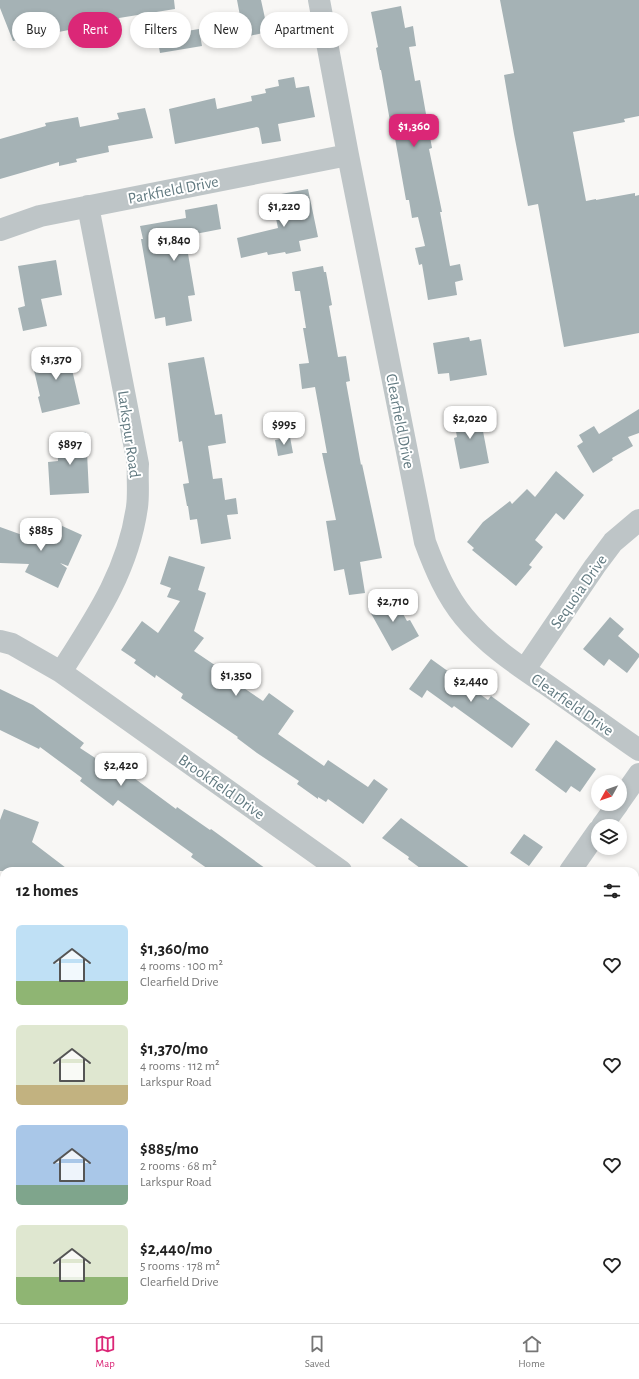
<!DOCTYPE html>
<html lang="en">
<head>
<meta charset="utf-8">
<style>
	body { margin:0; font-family:"Alegreya Sans",sans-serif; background:#f6f6f6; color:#222; height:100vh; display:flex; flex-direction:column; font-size:15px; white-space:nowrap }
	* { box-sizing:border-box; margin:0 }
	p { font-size:13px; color:#767676 }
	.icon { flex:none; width:22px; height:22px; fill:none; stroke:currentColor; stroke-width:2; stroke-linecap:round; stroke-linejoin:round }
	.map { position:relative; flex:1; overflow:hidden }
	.details { position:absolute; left:0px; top:867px; width:639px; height:456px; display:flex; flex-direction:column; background:#fff; border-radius:12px 12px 0 0; box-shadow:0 2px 6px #0003 }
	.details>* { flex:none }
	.guide { position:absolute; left:12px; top:12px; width:400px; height:36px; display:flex; gap:8px }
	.needle { width:26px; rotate:230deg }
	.tools { position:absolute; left:591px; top:775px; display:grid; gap:8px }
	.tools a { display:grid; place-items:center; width:36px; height:36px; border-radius:50%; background:#fff; box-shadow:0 2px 6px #0003; font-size:20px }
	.price { position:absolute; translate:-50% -34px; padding:0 9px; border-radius:8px; background:#fff; color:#222; font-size:13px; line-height:26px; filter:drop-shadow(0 1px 2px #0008) }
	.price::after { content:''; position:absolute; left:50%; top:24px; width:12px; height:9px; margin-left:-6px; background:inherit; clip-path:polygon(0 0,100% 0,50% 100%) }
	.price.selected { background:#db2777; color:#fff }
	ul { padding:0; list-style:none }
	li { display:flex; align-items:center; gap:12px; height:100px; padding:0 16px }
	li span { display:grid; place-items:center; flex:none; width:112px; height:80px; border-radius:6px; color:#555 }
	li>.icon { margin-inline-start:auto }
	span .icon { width:48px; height:48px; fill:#fffc; stroke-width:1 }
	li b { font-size:17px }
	h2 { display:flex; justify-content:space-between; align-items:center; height:48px; padding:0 16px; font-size:17px }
	.pill { padding:0 14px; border-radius:18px; background:#fff; box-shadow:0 2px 6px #0003; font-size:14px; line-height:36px }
	.pill.selected { background:#db2777; color:#fff }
	.tab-bar { display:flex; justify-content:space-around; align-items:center; height:56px; border-top:1px solid #e0e0e0; background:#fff; font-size:11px; color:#767676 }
	.tab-bar a { display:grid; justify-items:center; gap:2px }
	.tab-bar .selected { color:#db2777 }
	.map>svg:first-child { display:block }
	.building { fill:#a5b2b5 }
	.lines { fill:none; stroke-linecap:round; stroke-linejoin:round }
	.secondary-casing { stroke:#b0babc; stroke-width:23 }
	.service { stroke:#bec5c7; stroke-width:11 }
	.minor { stroke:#bec5c7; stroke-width:22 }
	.secondary { stroke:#fff; stroke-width:22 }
	.labels { text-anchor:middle; stroke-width:4; stroke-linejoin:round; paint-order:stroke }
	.street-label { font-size:16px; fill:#627a81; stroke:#fff }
</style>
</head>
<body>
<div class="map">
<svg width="639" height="1323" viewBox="0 0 639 1323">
	<rect width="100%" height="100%" fill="#f8f7f5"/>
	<path class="building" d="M0,0H174L175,9L119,18L121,25L89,31V26L13,41L0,8Z
		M237,0H261L268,32L244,37Z
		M500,0H639V116L624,119L625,122L573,132L586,201L596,199V200L635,193V196L639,195V333L564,347L538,204L528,206L514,134L504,75L514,73Z
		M401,6L405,28L413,26L416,46L409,47L415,81L420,80L432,148L429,149L442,212H440L450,266L460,264L463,280L455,282L457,295L428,300L422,264L419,265L415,248L425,246L418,217L412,218L409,200H406L393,127H391L381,70H380L376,48L378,47L371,12Z
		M199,29L202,46L160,53L157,36Z
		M294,77L296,88L309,86L315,117L278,124L281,141L262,144L259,128L257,127L175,144L169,109L215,98L217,109L252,101L251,96L266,93L265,89L279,86L278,80Z
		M145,108L153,138L108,146L109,152L76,159L77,162L59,166V162L0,179V139L46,126L45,123L78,117L80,127L119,119L117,113Z
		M308,189L318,237L299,241L301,251L286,254L285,252L268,255L267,252L241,258L237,238L278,228L274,209L284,207L281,194Z
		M217,204L221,229L185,236L195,295L188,296L192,321L166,326L165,317L155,319L141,239H143L140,226L186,218L185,210Z
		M56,260L62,295L41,299L47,326L23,331L18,308L25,306L18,266Z
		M323,266L324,272H326L332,305L329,306L338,357L346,356L350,381L346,382L361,465L362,464L382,558L360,562L365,593L349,595L344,569L334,571L326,521L336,520L322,453H327L315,387L302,389L299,364L309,363L303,328H306L300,291H295L292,272Z
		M469,337L470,341L481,339L487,375L450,381L449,373L438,374L433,343Z
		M67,348L80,404L42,413L38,397L40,396L32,362L42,360L41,355Z
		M204,357L215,415L222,414L226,443L208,446L213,479L222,478L225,500L236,498L238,514L227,515L231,539L201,544L197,519L190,520L188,506H187L183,484L189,483L182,441L179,442L168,363Z
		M639,409V433L628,437L633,446L612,458L613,460L593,473L577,446L583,442L579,435L594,426L599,434Z
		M479,410L489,463L460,469L454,438L457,437L453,415Z
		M86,432L89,493L50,495L48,462L58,461L57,434Z
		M290,437L293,453L278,456L275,440Z
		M556,471L584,495L564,520L556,513L535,540L543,547L529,565L532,567L516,586L472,550L474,548L467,542L483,522L510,501L512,504L527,489L535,497Z
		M49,520L82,535L68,566L60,563L67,568L58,588L25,572L29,564L0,563V527L39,541Z
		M169,556L205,567L198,590L206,593L194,631L204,638L194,651L225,672L223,674L263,701L269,693L294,711L278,734L324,766L328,760L368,787L374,779L388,789L363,824L328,799L326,802L318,797V799L297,784L299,781L257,753L237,738L238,737L181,698L183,694L156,675L155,678L134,663L136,660L121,650L142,621L158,633L180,601L167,597L171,588L160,584Z
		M392,594L407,621L410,620L419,636L392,651L368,608Z
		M610,617L624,629L618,636L639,654V657L627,673L609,659L604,666L583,649Z
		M431,659L488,700L491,696L530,724L512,748L454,706L452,708L427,690L422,698L409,689Z
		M0,689L33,705L84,743L80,748L109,767L114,761L135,776L134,778L176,809L177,807L210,830L211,829L269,871H211L191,857L193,854L118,800L113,806L80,781L82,778L40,747L39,749L0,730Z
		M556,740L596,769L580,792L571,786L566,793L535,770Z
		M4,809L39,822L32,842L70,871H0V820Z
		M401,818L474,871H424L408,859L409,857L382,838Z
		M524,834L543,847L529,866L510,853Z"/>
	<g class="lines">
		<defs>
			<path id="secondary" d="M636,1323L639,1318"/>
		</defs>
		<use href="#secondary" class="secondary-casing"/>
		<path class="service" d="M635,1040L639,1038
			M635,1175L639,1178
			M465,1320L468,1323"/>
		<path class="minor" d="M319,0L348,155L425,542C435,569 446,595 464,617C486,644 516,664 544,683C576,705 607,728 639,750
			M0,230L40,216L348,155
			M0,641L12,644L61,672L341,871
			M525,669L595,566L613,542L639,520
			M61,672C95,619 128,571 137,507C139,493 137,478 138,464L88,206
			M620,801L639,774
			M602,826L618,804
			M570,871L598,831
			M0,957L4,960
			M101,1323L104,1319"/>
		<use href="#secondary" class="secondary"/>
	</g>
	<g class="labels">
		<g class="street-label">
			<text transform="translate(173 189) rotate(-11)" y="6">Parkfield Drive</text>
			<text transform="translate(401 421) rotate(79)" y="6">Clearfield Drive</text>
			<text transform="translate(130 434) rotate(82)" y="6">Larkspur Road</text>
			<text transform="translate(578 591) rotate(-55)" y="6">Sequoia Drive</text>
			<text transform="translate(573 704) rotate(35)" y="6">Clearfield Drive</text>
			<text transform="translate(222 786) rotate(35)" y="6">Brookfield Drive</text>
		</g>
	</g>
</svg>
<div class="tools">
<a><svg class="needle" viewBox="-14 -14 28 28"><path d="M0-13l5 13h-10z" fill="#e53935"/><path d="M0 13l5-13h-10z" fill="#767676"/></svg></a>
<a><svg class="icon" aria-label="layers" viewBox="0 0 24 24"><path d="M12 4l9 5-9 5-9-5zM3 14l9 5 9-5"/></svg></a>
</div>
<b class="price selected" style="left:414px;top:148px">$1,360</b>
<b class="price" style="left:284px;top:228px">$1,220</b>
<b class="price" style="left:174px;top:262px">$1,840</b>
<b class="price" style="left:56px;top:381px">$1,370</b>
<b class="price" style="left:470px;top:440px">$2,020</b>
<b class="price" style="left:284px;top:446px">$995</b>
<b class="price" style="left:70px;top:466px">$897</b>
<b class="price" style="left:41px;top:552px">$885</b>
<b class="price" style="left:393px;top:623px">$2,710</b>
<b class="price" style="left:236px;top:697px">$1,350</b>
<b class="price" style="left:471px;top:703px">$2,440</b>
<b class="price" style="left:121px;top:787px">$2,420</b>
<div class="guide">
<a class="pill">Buy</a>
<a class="pill selected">Rent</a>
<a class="pill">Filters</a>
<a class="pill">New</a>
<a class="pill">Apartment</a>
</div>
<section class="details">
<h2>12 homes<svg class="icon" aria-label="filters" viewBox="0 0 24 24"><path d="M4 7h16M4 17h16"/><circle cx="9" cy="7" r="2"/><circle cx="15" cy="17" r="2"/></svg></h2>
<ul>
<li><span style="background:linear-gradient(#bfe0f5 70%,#8fb573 0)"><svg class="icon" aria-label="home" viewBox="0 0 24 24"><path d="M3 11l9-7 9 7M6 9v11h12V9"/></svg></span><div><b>$1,360/mo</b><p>4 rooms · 100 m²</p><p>Clearfield Drive</p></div><svg class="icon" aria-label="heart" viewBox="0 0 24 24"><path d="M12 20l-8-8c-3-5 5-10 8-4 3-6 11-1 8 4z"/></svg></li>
<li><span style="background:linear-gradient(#dfe7d0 75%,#c2b280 0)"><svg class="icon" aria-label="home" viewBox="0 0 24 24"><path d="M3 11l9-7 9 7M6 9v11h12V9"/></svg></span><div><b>$1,370/mo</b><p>4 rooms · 112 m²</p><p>Larkspur Road</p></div><svg class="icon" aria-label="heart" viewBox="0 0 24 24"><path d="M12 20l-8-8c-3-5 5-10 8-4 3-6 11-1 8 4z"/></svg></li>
<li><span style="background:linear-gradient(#a9c7e8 75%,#7fa58c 0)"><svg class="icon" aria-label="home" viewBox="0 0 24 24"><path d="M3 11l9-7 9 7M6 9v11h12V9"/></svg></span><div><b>$885/mo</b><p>2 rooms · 68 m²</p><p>Larkspur Road</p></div><svg class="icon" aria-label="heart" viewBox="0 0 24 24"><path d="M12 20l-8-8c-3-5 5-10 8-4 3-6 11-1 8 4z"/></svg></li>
<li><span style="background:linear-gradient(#dfe7d0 65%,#8fb573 0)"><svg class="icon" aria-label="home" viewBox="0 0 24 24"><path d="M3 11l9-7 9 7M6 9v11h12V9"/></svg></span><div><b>$2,440/mo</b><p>5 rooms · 178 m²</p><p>Clearfield Drive</p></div><svg class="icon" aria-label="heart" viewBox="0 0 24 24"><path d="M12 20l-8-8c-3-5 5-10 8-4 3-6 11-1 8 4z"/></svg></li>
</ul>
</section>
</div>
<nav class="tab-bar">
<a class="selected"><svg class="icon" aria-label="map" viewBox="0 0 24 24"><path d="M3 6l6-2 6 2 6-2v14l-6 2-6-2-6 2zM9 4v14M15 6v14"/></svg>Map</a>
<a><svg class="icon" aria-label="saved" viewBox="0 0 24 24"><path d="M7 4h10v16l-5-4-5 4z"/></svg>Saved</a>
<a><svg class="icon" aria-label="home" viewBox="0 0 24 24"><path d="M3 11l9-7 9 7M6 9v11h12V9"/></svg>Home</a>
</nav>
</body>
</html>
